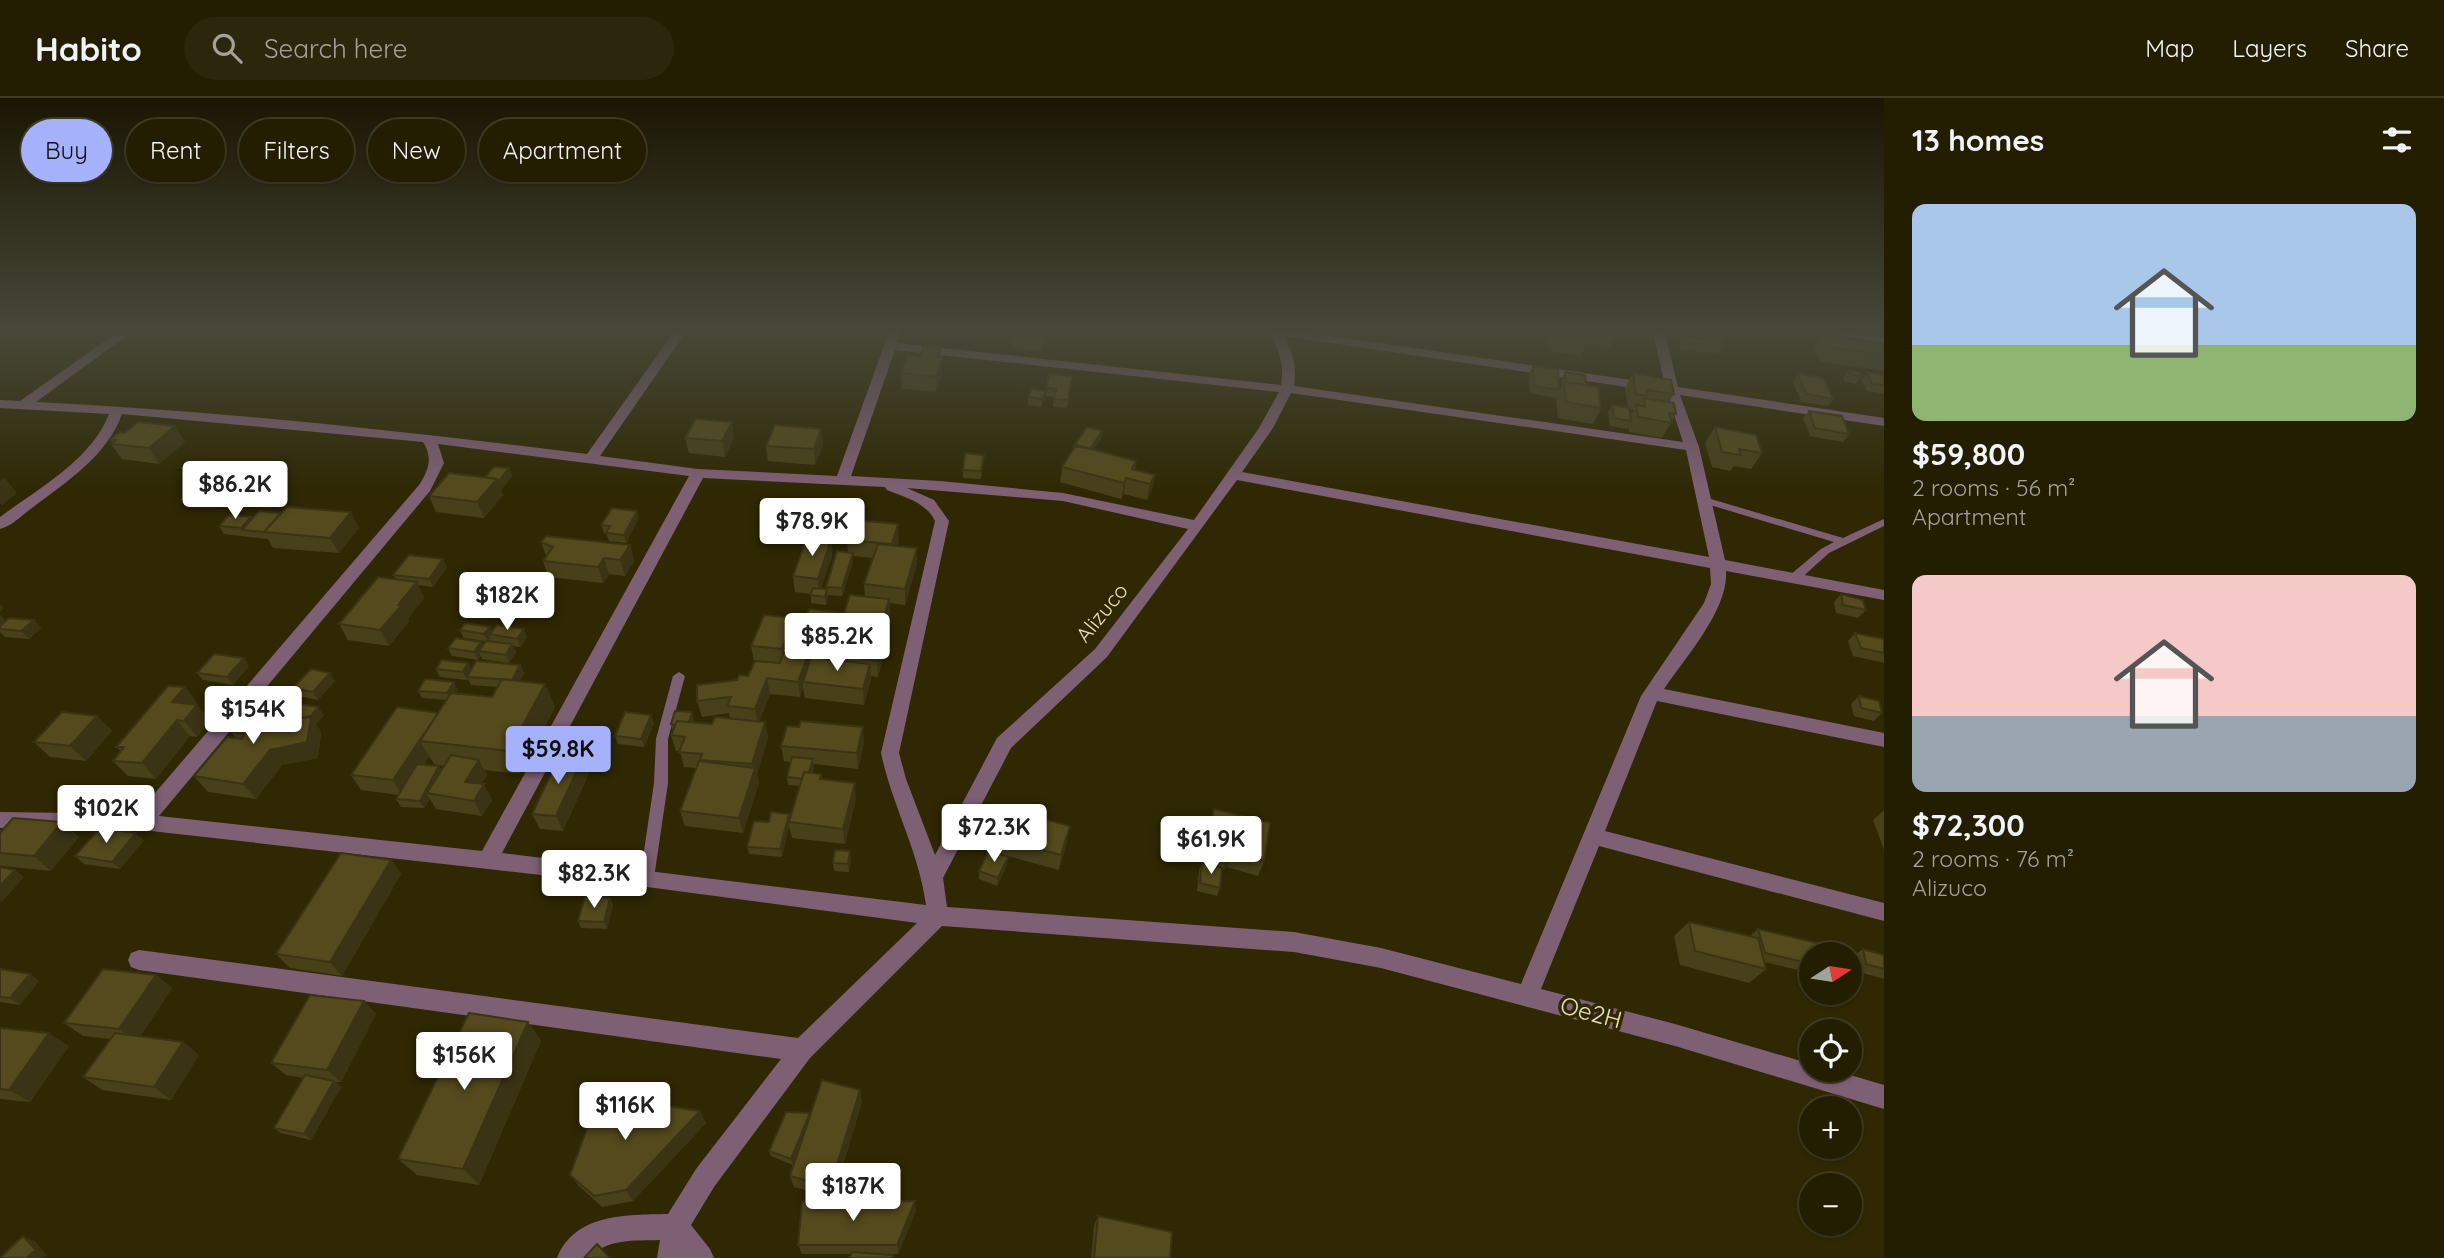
<!DOCTYPE html>
<html lang="en">
<head>
<meta charset="utf-8">
<style>
	body { margin:0; font-family:Quicksand,sans-serif; background:#2b270c; color:#f1f3f6; height:100vh; display:flex; flex-direction:column; font-size:26px; white-space:nowrap }
	* { box-sizing:border-box; margin:0 }
	p { font-size:23px; color:#a3a299 }
	.icon { flex:none; width:38px; height:38px; fill:none; stroke:currentColor; stroke-width:2; stroke-linecap:round; stroke-linejoin:round }
	.map { position:relative; flex:1; overflow:hidden }
	.panel { display:flex; flex-direction:column; background:#231e02; width:560px }
	.panel>* { flex:none }
	.top-card { position:absolute; left:21px; top:21px; width:665px; height:63px; display:flex; gap:14px }
	.needle { width:46px; rotate:78deg }
	.buttons { position:absolute; left:1799px; top:844px; display:grid; gap:14px }
	.buttons a { display:grid; place-items:center; width:63px; height:63px; border-radius:50%; background:#231e02; box-shadow:0 2px 5px #0004,0 0 0 2px #403c24; font-size:35px }
	.price { position:absolute; translate:-50% -60px; padding:0 16px; border-radius:7px; background:#fff; color:#222; font-size:23px; line-height:46px; filter:drop-shadow(0 2px 4px #0008) }
	.price::after { content:''; position:absolute; left:50%; top:42px; width:21px; height:16px; margin-left:-10px; background:inherit; clip-path:polygon(0 0,100% 0,50% 100%) }
	.price.selected { background:#a6b1fc; color:#111 }
	ul { padding:0; list-style:none }
	li { display:grid; align-content:center; gap:14px; height:371px; padding:0 28px }
	li span { display:grid; place-items:center; height:217px; border-radius:14px; color:#555 }
	li>.icon { margin-inline-start:auto }
	span .icon { width:126px; height:126px; fill:#fffc; stroke-width:1 }
	li b { font-size:30px }
	h2 { display:flex; justify-content:space-between; align-items:center; height:84px; padding:0 28px; font-size:30px }
	.tag { padding:0 24px; border-radius:32px; background:#231e02; box-shadow:0 2px 5px #0004,0 0 0 2px #403c24; font-size:24px; line-height:63px }
	.tag.selected { background:#a6b1fc; color:#111 }
	header { display:flex; align-items:center; gap:42px; box-sizing:border-box; height:98px; padding:0 35px; background:#231e02; border-bottom:2px solid #403c24 }
	header strong { font-size:33px }
	nav { display:flex; gap:38px; margin-inline-start:auto; font-size:24px }
	.search { width:490px; height:63px; background:#2b270c; display:flex; align-items:center; gap:18px; box-sizing:border-box; padding:0 24px; border-radius:38px; color:#a3a299; font-size:26px }
	main { display:flex; flex:1; min-height:0 }
	.map>svg:first-child { display:block }
	.lines { fill:none; stroke-linecap:round; stroke-linejoin:round }
	.lane { fill:#7e6075; fill-rule:evenodd }
	.street { fill:#7e6075; fill-rule:evenodd }
	.wall { fill:#484019; fill-rule:evenodd }
	.shaded-wall { fill:#3b3414 }
	.building { fill:#544a1d; stroke:#3b3414; stroke-width:2 }
	.labels { text-anchor:middle; stroke-width:7; stroke-linejoin:round; paint-order:stroke }
	.street-label { font-size:21px; fill:#e8e1bf; stroke:#2f2803 }
	.near-street-label { font-size:24px; fill:#e8e1bf; stroke:#2f2803 }
</style>
</head>
<body>
<header>
<strong>Habito</strong>
<div class="search"><svg class="icon" aria-label="search" viewBox="0 0 24 24"><circle cx="10" cy="10" r="6"/><path d="M15 15l6 6"/></svg>Search here</div>
<nav><a>Map</a><a>Layers</a><a>Share</a></nav>
</header>
<main>
<div class="map">
<svg width="1884" height="1160" viewBox="0 0 1884 1160">
	<rect width="100%" height="100%" fill="#2f2803"/>
	<g class="lines">
		<path class="lane" d="M1704,399L1843,440L1884,421V428L1829,455L1798,483L1794,484L1788,480L1790,477L1821,451L1834,444L1700,404V400Z
			M679,574L685,578L668,641V685L654,780L652,784L647,786L642,784L640,780L654,685L656,641L673,578Z"/>
		<path class="street" d="M122,231H136L36,304C220,313 404,333 587,356L676,231H688L600,358L698,371L837,378L890,231H902L897,245L1281,287C1285,265 1278,250 1268,231H1285L1665,287L1652,231H1664L1678,289L1884,320V328L1680,297L1699,349L1725,462L1884,492V502L1726,473C1729,511 1685,560 1664,591L1884,635V649L1657,603L1605,733L1884,805V823L1599,748L1541,891L1675,926L1811,966V971H1830L1884,987V1011L1675,948L1381,870L1294,854L942,828L810,960L714,1089L691,1127L710,1151L714,1160H657L660,1142C633,1143 608,1140 588,1160H557C575,1115 627,1117 668,1116L696,1071L781,961L139,872L131,869L128,862L131,855L139,852L798,940L917,825L647,789L142,732L0,730V714L137,716L419,387C429,372 433,359 423,344L122,316C108,357 65,385 32,410C22,417 12,428 0,431V419C38,391 92,361 109,316L0,310V302L20,303ZM1284,238L1667,295L1683,344L1294,288C1297,268 1293,255 1284,238ZM895,252L1279,294L1259,330L1194,422L1063,395L940,383L851,378ZM1291,295L1686,352L1709,459L1242,374L1273,330ZM438,346L689,378L482,753L159,718L430,393L444,365ZM703,380L885,389L887,392C904,399 926,404 935,423L881,655C892,707 919,754 926,807L502,755ZM1237,382L1710,470L1711,486L1704,505L1641,598L1521,886L1381,850L1294,834L947,809L943,780L1011,650L1107,559ZM907,390L1063,403L1188,431L1095,551L997,640L935,757L906,681L899,655L949,423L934,402Z
			M1793,231H1823L1884,239V247L1799,235Z"/>
	</g>
	<path class="wall" d="M590,231H606L601,234Z
		M1013,231H1044L1042,252L1011,250Z
		M1062,231H1081V239L1062,237Z
		M1548,231H1607L1614,243L1610,251L1586,247L1581,258L1549,253L1546,235Z
		M1616,231H1654L1651,236Z
		M1675,231H1726L1727,233L1721,244L1724,249L1719,256L1681,251L1679,246L1681,242H1678Z
		M1824,236L1882,246L1884,244V273L1821,264L1814,251Z
		M940,251L942,274L936,294L902,291L901,275L920,258Z
		M1533,268L1559,292L1562,288L1561,281L1565,274L1586,287L1601,310L1593,326L1558,320L1556,299V300L1530,295L1529,275Z
		M1849,272L1861,278L1856,286L1845,284L1843,279Z
		M1867,274L1884,277V296L1867,293L1861,282Z
		M1633,275L1674,296L1669,305L1676,316L1662,340L1629,334L1628,328L1627,331L1610,328L1608,314L1612,307L1628,309L1625,290ZM1629,311L1634,312L1630,318Z
		M1798,276L1833,301L1828,308L1801,304L1793,284Z
		M1072,278L1067,310L1053,309L1054,299L1046,298V290Z
		M1046,293L1045,300L1041,309L1028,307V299Z
		M1809,313L1849,336L1843,344L1810,338L1803,320Z
		M175,328L185,344L159,366L122,361L111,346L112,345L110,341L125,335Z
		M1715,329L1762,355L1751,371L1734,368L1730,373L1712,369L1705,345Z
		M821,331L823,347L815,367L768,363L766,348Z
		M685,340H734L725,359L689,355Z
		M1101,341L1093,352L1136,363L1135,372L1155,377L1152,392L1147,402L1124,396L1121,401L1060,384L1062,369L1073,351L1074,348Z
		M983,364L981,381L963,380V372Z
		M512,378L501,392L503,397L484,420L436,414L429,398L485,379Z
		M251,419L252,421L359,430L339,455L273,450L268,441L224,436L219,428Z
		M639,420L626,445L609,443L606,435H604L601,427Z
		M831,442L832,458L821,490L826,491V489L848,454L847,442H899L897,448L917,466L905,507L889,505L890,517L885,535L886,549L878,579L871,578V581L864,607L805,600L803,590L800,599L770,596L759,623L768,639L757,677L759,685L743,735L685,728L680,713L696,670L684,669L680,653H676L671,637L673,633L671,626L694,621L693,624L712,626L730,620L729,615L702,619L697,603L737,582L748,578L754,563L751,548L794,520L796,536L790,554L808,556L809,565L824,560L822,547L825,539L808,537L805,521L844,515L865,498L864,486L873,460L853,458V463L842,498L828,497L826,507L811,505V496L795,494L793,478Z
		M541,444L630,447L634,463L625,478L609,476L603,485L548,479L543,463L546,458Z
		M447,469L433,489L418,487L424,500L408,521L409,523L389,548L348,542L339,526L396,481L393,477Z
		M1841,496L1866,512L1858,520L1836,515L1834,504Z
		M0,517L6,523L34,522L41,530L29,541L5,539L0,534Z
		M460,532L492,534L527,539L520,549L513,548L516,554L509,565L482,561L481,558L478,562L452,558L448,550L481,544L483,547L485,543L464,540Z
		M1855,535L1884,541V565L1853,558L1848,543Z
		M468,565L471,571L520,567L524,575L519,583L545,586L555,609L520,676L484,672L487,677L481,686L492,702L482,718L436,711L430,701L424,710L401,709L396,701L399,697L361,692L351,677L438,615L446,602L422,600L418,593L458,592L456,595L492,599L498,589L471,587L468,581L467,582L440,579L436,571ZM429,658L434,666L444,668L442,672L424,666Z
		M249,568L233,587L203,582L197,575Z
		M335,583L318,602L299,598L293,590Z
		M185,589L197,605L196,607H197L210,622L197,639L190,638L156,681L128,678L113,663L121,653L116,649Z
		M1859,598L1882,615L1874,623L1854,618L1851,606Z
		M324,617L316,626L321,634L318,660L282,667L256,701L208,694L194,678L236,640L231,634L292,621L289,618Z
		M97,618L112,633L86,663L50,659L34,644Z
		M654,625L644,649L618,646L615,638Z
		M864,645L858,671L814,666L813,675L821,676L822,682L856,701L845,746L792,740L789,728L782,759L749,756L747,749L769,724L790,720L800,688L788,687L787,679L791,664L784,663L781,648Z
		M589,675L563,733L540,731L532,716Z
		M1214,711L1264,763L1258,778L1227,769L1222,773L1220,790L1217,798L1197,793L1199,772L1202,765L1209,726Z
		M1884,712V752L1873,722Z
		M62,724L79,739L51,773L2,768L0,767V732Z
		M1002,741L1067,744L1059,772L1001,756Z
		M144,742L120,771L84,766L75,758Z
		M851,760L849,774L834,773L833,765Z
		M391,762L401,776L342,878L290,870L276,856Z
		M1007,767L997,788L979,781V773Z
		M610,800L613,807L607,831L581,830L578,823Z
		M1689,824L1750,838L1758,831L1811,856V875L1764,864L1766,871L1749,885L1680,867L1674,838Z
		M1863,851L1884,857V881L1856,873L1853,858Z
		M0,871L39,883L20,907L0,904Z
		M156,877L172,890L140,938L183,944L199,957L171,1002L102,992L83,979L110,941L83,938L64,925Z
		M364,903L376,916L341,984H335L341,989L311,1042L281,1035L274,1030L303,980L286,977L271,965Z
		M528,924L541,943L479,1087L417,1077L398,1061Z
		M0,930L69,948L30,1004L0,1001Z
		M860,992L862,1004L833,1100L794,1089L790,1078L798,1055L793,1067L771,1058L769,1053L810,1015Z
		M706,1025L633,1103L602,1109L579,1088L570,1077Z
		M916,1113L898,1156H802L798,1147Z
		M1098,1118L1170,1160H1091L1094,1128Z"/>
	<path class="shaded-wall" d="M942,260V274L936,294V279Z
		M1046,293L1045,300L1041,309L1042,301Z
		M732,324L734,340L725,359L722,343Z
		M175,328L185,344L159,366L149,350Z
		M821,331L823,347L815,367L814,351Z
		M1102,333L1101,341L1088,360L1089,352Z
		M509,370L512,378L501,392L498,384Z
		M1155,377L1152,392L1147,402L1150,386Z
		M4,379L17,395L2,407L0,405V383Z
		M1126,380L1124,396L1121,401L1124,385Z
		M497,381L503,397L484,420L477,404Z
		M637,413L639,420L626,445L624,437Z
		M351,414L359,430L339,455L330,440Z
		M898,426L899,442L893,462L892,446Z
		M831,442L832,458L819,496L818,481Z
		M630,447L634,463L625,478L620,462Z
		M917,450V466L905,507V491Z
		M853,455V463L842,498V490Z
		M604,460L609,476L603,485L598,469Z
		M443,461L447,469L433,489L429,481Z
		M417,484L424,500L408,521L409,523L389,548L380,532L398,507Z
		M827,491L828,499L826,507L825,499Z
		M889,501L890,517L885,535L886,549L878,579L877,563L882,544L881,530Z
		M0,506L4,510L0,514Z
		M0,517L8,526L0,531Z
		M794,520L796,536L785,567L782,551Z
		M34,522L41,530L29,541L21,533Z
		M490,529L493,537L490,536L491,540L488,544L484,536Z
		M524,531L527,539L520,549L517,541Z
		M481,544L485,552L479,553L481,558L478,562L474,554Z
		M512,546L516,554L509,565L506,557Z
		M808,556L810,571L803,584V590L800,599L798,584Z
		M244,560L249,568L233,587L227,579Z
		M468,565L472,573L467,579L468,581L467,582L463,574Z
		M870,566L871,581L864,607L863,591Z
		M520,567L524,575L515,591L511,583Z
		M330,575L335,583L318,602L313,594Z
		M767,580L770,596L758,627L755,611Z
		M454,584L458,592L452,603L447,595Z
		M545,586L555,609L520,676L509,653Z
		M185,589L197,605L185,620L172,604Z
		M197,607L210,622L197,639L184,623Z
		M318,609L324,617L316,626L321,634L318,660L282,667L256,701L243,686L270,652Z
		M692,614L694,621L690,635L688,627Z
		M438,615L420,643L429,658L403,698L393,682Z
		M651,617L654,625L644,649L641,641Z
		M97,618L112,633L86,663L70,648Z
		M177,622L190,638L156,681L142,665Z
		M765,624L768,639L757,677L759,685L743,735L739,720L754,674L752,666Z
		M863,629L864,645L858,671L857,655Z
		M583,659L589,675L563,733L556,718Z
		M813,661L814,669L809,689L808,681Z
		M479,662L487,677L473,699L465,684Z
		M439,668L444,675L427,695L430,701L424,710L420,703Z
		M855,685L856,701L845,746L843,731Z
		M484,686L492,702L482,718L474,703Z
		M789,716L791,723L789,724V728L782,759L780,751Z
		M62,724L79,739L51,773L34,758Z
		M1070,728L1067,744L1059,772L1061,757Z
		M136,735L144,742L120,771L112,764Z
		M850,753L851,760L849,774L848,766Z
		M1233,754L1227,769L1222,773L1227,758Z
		M1008,759L1007,767L997,788L998,780Z
		M391,762L401,776L342,878L330,864Z
		M15,772L24,779L2,804L0,803V788Z
		M610,800L613,807L607,831L604,824Z
		M30,876L39,883L20,907L10,900Z
		M156,877L172,890L137,944L119,931Z
		M364,903L376,916L341,984L327,972Z
		M528,924L541,943L479,1087L463,1071Z
		M49,935L69,948L30,1004L9,992Z
		M183,944L199,957L171,1002L154,989Z
		M334,983L341,989L311,1042L304,1036Z
		M860,992L862,1004L833,1100L830,1089Z
		M700,1013L706,1025L633,1103L626,1092Z
		M810,1015L812,1021L793,1067L791,1061Z
		M915,1103L916,1113L898,1156L897,1147Z
		M23,1138L35,1143L47,1157L43,1160H26Z"/>
	<path class="building" d="M1013,231H1044L1043,237L1012,235Z
		M1555,231H1586L1588,243L1556,239Z
		M1586,231H1607V232L1612,233L1614,243L1587,239Z
		M1824,236L1884,246V257L1831,249Z
		M1683,238L1722,244L1724,249L1685,244Z
		M923,249L940,251L937,259L942,260L936,279L901,275L908,256L920,258Z
		M1533,268L1558,272L1559,292L1534,288Z
		M1849,272L1859,274L1861,278L1850,276Z
		M1565,274L1585,277L1586,287L1566,284Z
		M1867,274L1884,277V287L1872,286Z
		M1633,275L1671,282L1674,296L1646,292L1647,298L1636,296Z
		M1049,276L1072,278L1068,302L1054,301L1056,291L1046,290Z
		M1798,276L1824,280L1833,301L1806,296Z
		M1564,284L1598,289L1601,310L1566,304Z
		M1032,291L1046,293L1042,301L1028,299Z
		M1644,300L1674,305L1676,316L1669,315L1672,325L1638,319L1636,307L1645,309Z
		M1612,307L1629,310L1631,323L1614,320Z
		M1809,313L1842,318L1849,336L1815,330Z
		M696,321L732,324L722,343L685,340Z
		M138,324L175,328L149,350L111,346L116,342L110,341L120,334L125,335Z
		M775,327L821,331L814,351L766,348Z
		M1087,329L1102,333L1090,351L1074,348Z
		M1715,329L1756,337L1762,355L1739,351L1741,357L1722,354Z
		M1076,347L1136,363L1132,371L1155,377L1150,386L1126,380L1124,385L1062,369Z
		M965,355L984,357L981,373L963,372Z
		M494,369L509,370L498,384L497,381L485,379Z
		M449,375L497,381L477,404L429,398Z
		M287,409L351,414L330,440L264,434Z
		M612,410L637,413L624,437L606,435L610,428L601,427Z
		M259,413L281,415L264,434L242,432Z
		M229,417L251,419L241,430L219,428Z
		M854,422L898,426L892,446L847,442Z
		M546,438L630,447L620,462L604,460L598,469L543,463L553,449L541,444Z
		M807,440L831,442L818,481L793,478Z
		M878,446L917,450L905,491L864,486Z
		M837,453L853,455L842,490L826,489Z
		M409,457L443,461L429,481L393,477Z
		M378,479L417,484L398,507L401,508L380,532L339,526Z
		M813,490L827,491L825,499L810,497Z
		M1841,496L1863,502L1866,512L1843,507Z
		M850,497L889,501L881,530L805,521L809,511L844,515Z
		M764,517L794,520L782,551L751,548Z
		M9,520L34,522L21,533L0,531V528Z
		M465,525L490,529L484,536L460,532Z
		M497,527L524,531L517,541L490,536Z
		M840,528L885,534L877,563L830,557L833,548L822,547L826,534L837,536Z
		M1855,535L1884,541V555L1861,550Z
		M456,540L481,544L474,554L448,550Z
		M486,543L512,546L506,557L479,553Z
		M784,553L808,556L798,584L767,580L755,611L727,608L731,599L697,603V587L737,582L739,577L748,578L755,563L780,565Z
		M214,556L244,560L227,579L197,575Z
		M811,559L870,566L863,591L803,584Z
		M442,562L468,565L463,574L436,571Z
		M476,563L520,567L512,582L467,579Z
		M311,571L330,575L313,594L293,590Z
		M425,581L454,584L447,595L418,593Z
		M502,581L545,586L509,653L420,643L451,595L492,599Z
		M168,588L185,589L172,604L197,607L184,623L177,622L142,665L113,663L124,649H116Z
		M1859,598L1879,603L1882,615L1861,610Z
		M299,606L318,609L310,619L303,620L289,618Z
		M397,609L438,615L393,682L351,677Z
		M675,613L692,614L689,624L677,623L675,627L671,626Z
		M62,614L97,618L70,648L34,644Z
		M248,614L295,621L311,618L307,644L270,652L243,686L194,678L227,639L242,641L244,636L231,634Z
		M625,614L651,617L641,641L615,638Z
		M715,619L765,624L752,666L700,662L702,656L679,654L685,639L671,637L677,623L712,626Z
		M801,623L863,629L857,655L781,648L787,628L799,629Z
		M451,657L479,662L465,684L484,686L474,703L427,695Z
		M560,657L583,659L556,718L532,716Z
		M792,659L813,661L809,674H804L802,681L787,679Z
		M699,663L755,670L739,720L680,713Z
		M417,666L439,668L420,703L396,701Z
		M804,674L821,676L820,681L855,685L843,731L789,724Z
		M1214,711L1270,725L1264,763L1233,754L1227,758L1206,754Z
		M1012,713L1070,728L1061,757L1002,741Z
		M771,714L789,716L780,751L747,749L754,723L769,724Z
		M13,720L62,724L34,758L0,755V735Z
		M100,730L136,735L112,764L75,758Z
		M835,752L850,753L848,766L833,765Z
		M989,752L1008,759L998,780L979,773Z
		M341,755L391,762L330,864L276,856Z
		M1202,765L1222,770L1220,790L1200,785Z
		M0,769L15,772L0,788Z
		M585,799L610,800L604,824L578,823Z
		M1689,824L1758,840L1766,871L1695,853Z
		M1758,831L1822,846L1824,856H1811V866L1765,855Z
		M1863,851L1884,857V871L1866,866Z
		M0,871L30,876L10,900L0,899Z
		M103,871L156,877L119,931L64,925Z
		M310,897L364,903L327,972L271,965Z
		M469,915L528,924L463,1071L398,1061Z
		M0,930L49,935L9,992L0,991Z
		M115,935L183,944L154,989L83,979Z
		M305,977L334,983L304,1036L274,1030Z
		M822,982L860,992L830,1089L790,1078Z
		M599,998L700,1013L626,1092L594,1098L570,1077Z
		M786,1014L810,1015L791,1061L769,1053Z
		M915,1103L897,1147H798L802,1104Z
		M1098,1118L1172,1134L1170,1160H1094Z
		M23,1138L36,1152L26,1160H0Z
		M597,1146L610,1160H584Z
		M852,1154L893,1157L891,1160H849Z"/>
	<linearGradient id="sky" x2="0" y2="1"><stop stop-color="#1a1602"/><stop offset="0.59" stop-color="#474839"/><stop offset="1" stop-color="#474839" stop-opacity="0"/></linearGradient>
	<rect width="1884" height="393" fill="url(#sky)"/>
	<g class="labels">
		<g class="street-label">
			<text transform="translate(1102 515) rotate(-51)" y="7">Alizuco</text>
		</g>
		<g class="near-street-label">
			<text transform="translate(1591 915) rotate(15)" y="8">Oe2H</text>
		</g>
	</g>
</svg>
<div class="buttons">
<a><svg class="needle" viewBox="-14 -14 28 28"><path d="M0-13l5 13h-10z" fill="#e53935"/><path d="M0 13l5-13h-10z" fill="#a3a299"/></svg></a>
<a><svg class="icon" aria-label="locate" viewBox="0 0 24 24"><circle cx="12" cy="12" r="6"/><path d="M12 2v4M12 18v4M2 12h4M18 12h4"/></svg></a>
<a>+</a>
<a>−</a>
</div>
<b class="price" style="left:235px;top:423px">$86.2K</b>
<b class="price" style="left:812px;top:460px">$78.9K</b>
<b class="price" style="left:507px;top:534px">$182K</b>
<b class="price" style="left:837px;top:575px">$85.2K</b>
<b class="price" style="left:253px;top:648px">$154K</b>
<b class="price selected" style="left:558px;top:688px">$59.8K</b>
<b class="price" style="left:106px;top:747px">$102K</b>
<b class="price" style="left:994px;top:766px">$72.3K</b>
<b class="price" style="left:1211px;top:778px">$61.9K</b>
<b class="price" style="left:594px;top:812px">$82.3K</b>
<b class="price" style="left:464px;top:994px">$156K</b>
<b class="price" style="left:625px;top:1044px">$116K</b>
<b class="price" style="left:853px;top:1125px">$187K</b>
<div class="top-card">
<a class="tag selected">Buy</a>
<a class="tag">Rent</a>
<a class="tag">Filters</a>
<a class="tag">New</a>
<a class="tag">Apartment</a>
</div>
</div>
<section class="panel">
<h2>13 homes<svg class="icon" aria-label="filters" viewBox="0 0 24 24"><path d="M4 7h16M4 17h16"/><circle cx="9" cy="7" r="2"/><circle cx="15" cy="17" r="2"/></svg></h2>
<ul>
<li><span style="background:linear-gradient(#a9c7e8 65%,#8fb573 0)"><svg class="icon" aria-label="home" viewBox="0 0 24 24"><path d="M3 11l9-7 9 7M6 9v11h12V9"/></svg></span><div><b>$59,800</b><p>2 rooms · 56 m²</p><p>Apartment</p></div></li>
<li><span style="background:linear-gradient(#f6c9c9 65%,#9aa5b1 0)"><svg class="icon" aria-label="home" viewBox="0 0 24 24"><path d="M3 11l9-7 9 7M6 9v11h12V9"/></svg></span><div><b>$72,300</b><p>2 rooms · 76 m²</p><p>Alizuco</p></div></li>
</ul>
</section>
</main>
</body>
</html>
